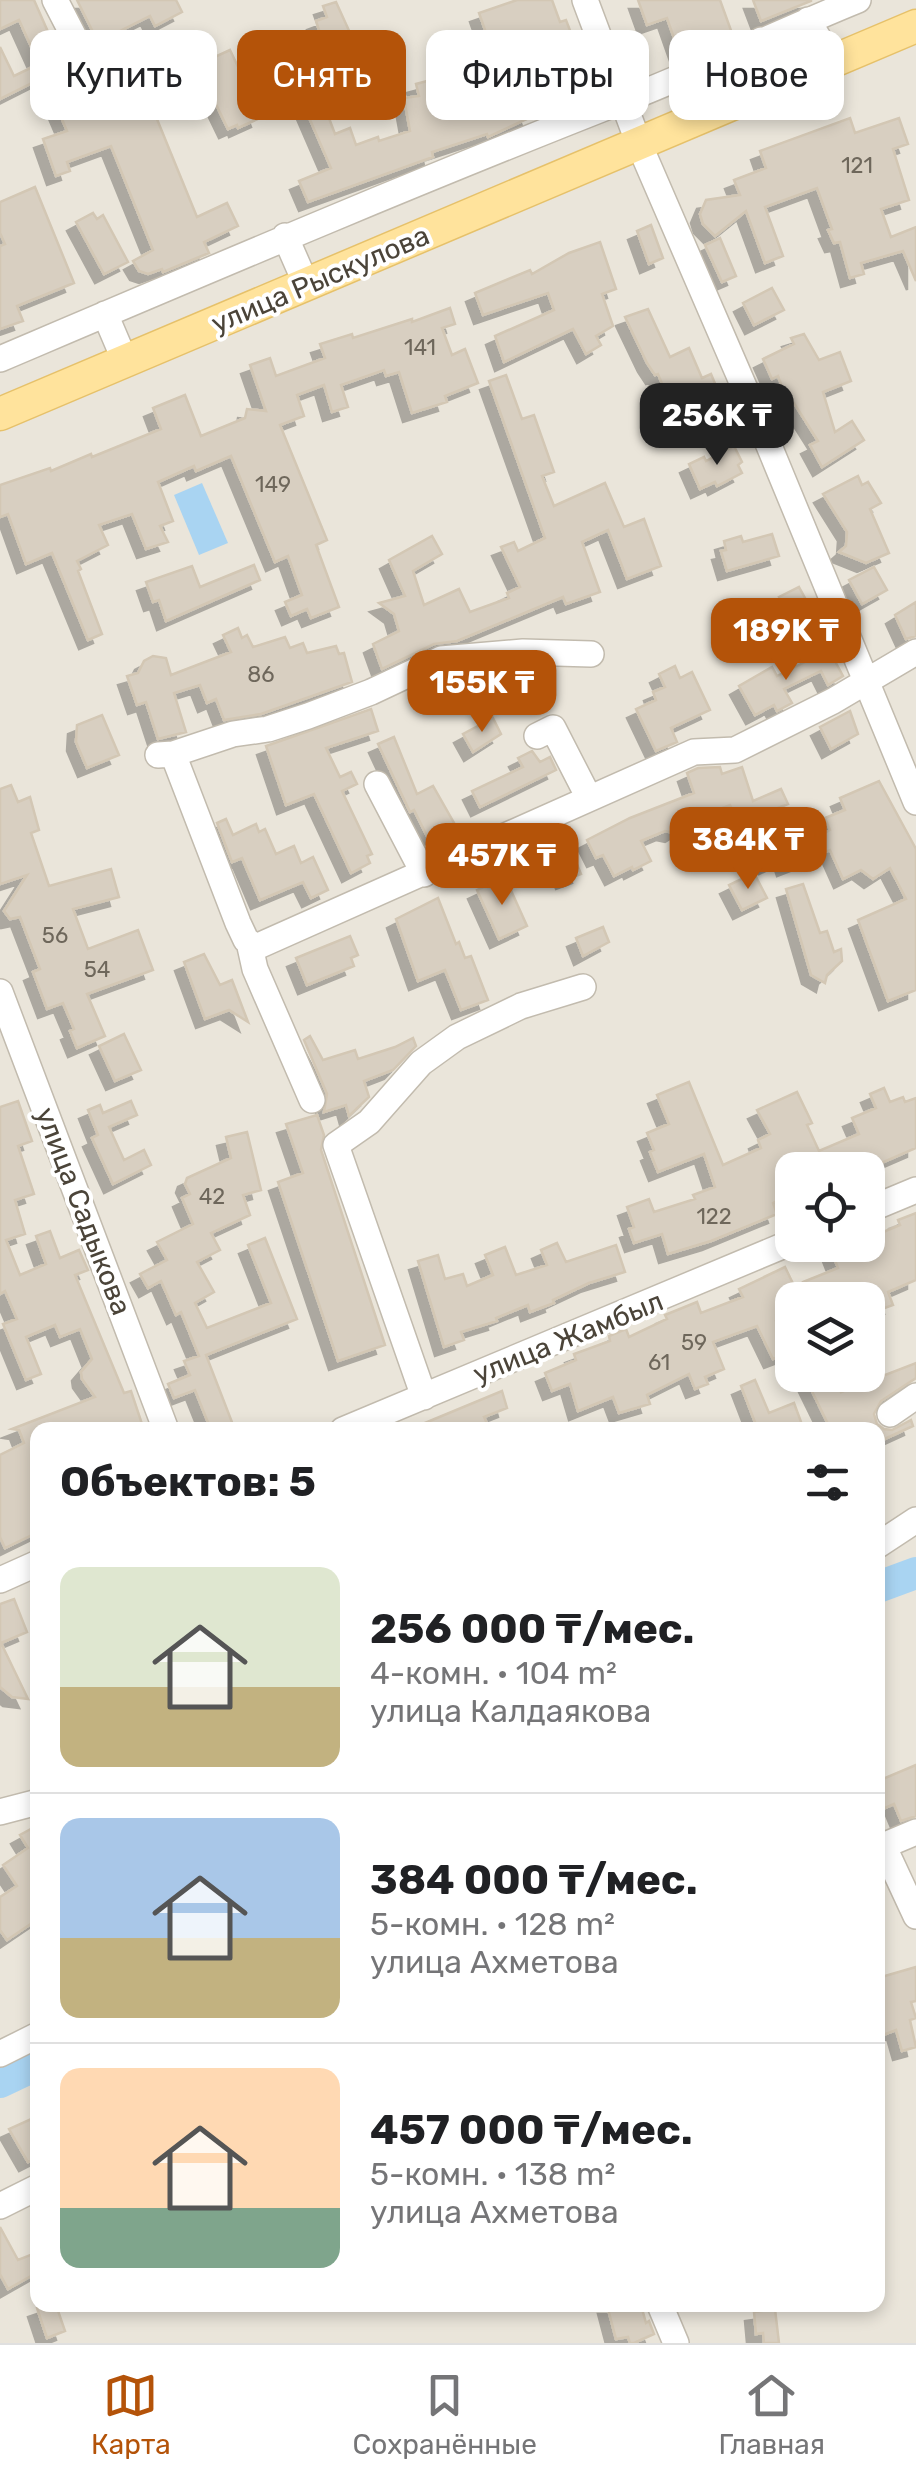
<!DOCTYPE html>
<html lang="ru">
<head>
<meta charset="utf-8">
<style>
	body { margin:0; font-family:Rubik,sans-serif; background:#f2f2f2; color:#202124; height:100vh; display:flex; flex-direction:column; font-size:38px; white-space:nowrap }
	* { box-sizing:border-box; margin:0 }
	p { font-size:32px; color:#757577 }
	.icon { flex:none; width:55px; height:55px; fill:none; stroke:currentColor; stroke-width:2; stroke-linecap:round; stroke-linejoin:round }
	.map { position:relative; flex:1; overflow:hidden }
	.sheet { position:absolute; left:30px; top:1422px; width:855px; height:890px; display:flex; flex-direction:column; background:#fff; border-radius:20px; box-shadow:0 5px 15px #0003 }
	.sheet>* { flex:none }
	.hud { position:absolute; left:30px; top:30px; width:858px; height:90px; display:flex; gap:20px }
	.buttons { position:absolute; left:775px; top:1152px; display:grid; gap:20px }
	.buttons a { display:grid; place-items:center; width:110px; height:110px; border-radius:20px; background:#fff; box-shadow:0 5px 15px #0003; font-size:50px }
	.price { position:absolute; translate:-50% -85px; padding:0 22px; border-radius:20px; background:#b45309; color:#fff; font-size:32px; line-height:65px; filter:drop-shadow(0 2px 5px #0008) }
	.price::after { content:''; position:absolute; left:50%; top:60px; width:30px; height:22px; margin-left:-15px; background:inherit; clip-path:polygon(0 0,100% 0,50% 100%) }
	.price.selected { background:#222; color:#fff }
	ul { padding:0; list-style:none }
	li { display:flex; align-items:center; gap:30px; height:250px; padding:0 30px }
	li+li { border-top:2px solid #e0e0e0 }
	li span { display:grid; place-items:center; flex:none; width:280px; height:200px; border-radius:20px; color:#555 }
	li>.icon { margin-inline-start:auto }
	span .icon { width:120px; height:120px; fill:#fffc; stroke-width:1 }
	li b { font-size:42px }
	h2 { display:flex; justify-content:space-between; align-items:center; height:120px; padding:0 30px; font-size:42px }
	.tag { padding:0 35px; border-radius:20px; background:#fff; box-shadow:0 5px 15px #0003; font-size:35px; line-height:90px }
	.tag.selected { background:#b45309; color:#fff }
	.tabs { display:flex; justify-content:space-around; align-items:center; height:140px; border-top:2px solid #e0e0e0; background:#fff; font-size:28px; color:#757577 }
	.tabs a { display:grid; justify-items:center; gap:5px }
	.tabs .selected { color:#b45309 }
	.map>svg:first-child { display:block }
	.residential { fill:#eae5da; fill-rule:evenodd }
	.water { fill:#a9d4f2 }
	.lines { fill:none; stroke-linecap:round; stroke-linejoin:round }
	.river { stroke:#a9d4f2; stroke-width:32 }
	.building { fill:#d8cfc1; stroke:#d3c7b4; stroke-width:2.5; filter:url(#shadow) }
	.minor-casing { stroke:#c2bbae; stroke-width:28 }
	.major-casing { stroke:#e6c16a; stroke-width:35 }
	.minor { stroke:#fff; stroke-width:25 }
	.major { stroke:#ffe39c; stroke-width:32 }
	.labels { text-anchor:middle; stroke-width:8; stroke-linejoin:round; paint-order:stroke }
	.number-label { font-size:22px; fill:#6e675b }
	.street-label { font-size:28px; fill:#4b4439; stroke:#fff }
</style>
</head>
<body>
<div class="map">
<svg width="916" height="2343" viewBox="0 0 916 2343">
	<defs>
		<filter id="shadow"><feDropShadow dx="-9" dy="9" stdDeviation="0" flood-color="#0004"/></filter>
	</defs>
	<rect width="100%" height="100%" fill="#f6f3ec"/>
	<path class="residential" d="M0,0H916V2343H0ZM792,1170H868V1245H792ZM792,1300H868V1375H792ZM38,1430H878V2305H38Z"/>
	<path class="water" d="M202,483L228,543L199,555L174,495Z"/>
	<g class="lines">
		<path class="river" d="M878,1587L916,1573
			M0,2082L38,2064"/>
	</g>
	<path class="building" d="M0,0H34L81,107L88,104L89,108L143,85L197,217L227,203L238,226L204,242L209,253L163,272L162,269L148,274L139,271L133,261L153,250L111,146L67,162L70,171L56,176L43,139L67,131L44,77L0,99V47L14,76L39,64L19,20L0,29Z
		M77,0H176L182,12L155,26L150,16L98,42Z
		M517,0H552L560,22L566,20L593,90L529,112L531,117L488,137L487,134L432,152L433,157L308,202L299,181L331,168L298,92L316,84L335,134L350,128L356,145L378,137L379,141L410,131L404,98L419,96L416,84L446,76L448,82L478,72L488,100L527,85L509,38L490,44L479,13Z
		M638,0H720L733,36L680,55L667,18L647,25Z
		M753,0H811V1L761,21Z
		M336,2L351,35L346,37L349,47L322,56V61L309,66L299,37L319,30L316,21L327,17L323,6Z
		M230,50L251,94L255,92L262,106L256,108L260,118L238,128L237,125L228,129L197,65Z
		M850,118L855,133L899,118L908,144L893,149L909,200L881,209L891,237L916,227V281L903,251L861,263L864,274L850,278L840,242L834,243L828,230L832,229L817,188L765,207L783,256L765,263L746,211L715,236L703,224L700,214L706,200L740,195L734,180L766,168L760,151Z
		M35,187L74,283L17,306L23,321L0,329V246L5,244L0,233V202Z
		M93,213L97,219L103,215L128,262L104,274L76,222Z
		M651,225L663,258L649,264L637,231Z
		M720,238L736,276L722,282L705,245Z
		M600,242L616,289L602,294L613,326L596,336L601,345L586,354L573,329L504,362L495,336L554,310L548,293L483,315L475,293L530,270L532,274L569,253Z
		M772,288L784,310L754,325L743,303Z
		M450,308L455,324L442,328L452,355L465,349L478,383L445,396L447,402L412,413L399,372L386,376L384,370L341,385L348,407L332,412L324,385L297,395L304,416L280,425L327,540L316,545L339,607L311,618L307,609L291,616L285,602L302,595L288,556L275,562L231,456L196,471L194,466L158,482L173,521L160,526L168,542L146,549L132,514L99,525L108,545L77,561L81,569L78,571L102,634L88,640L52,553L26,564L8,514L0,517V485L50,468L51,471L91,454L92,457L161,429L153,408L185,395L201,436L245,418L247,409L266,411L250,365L270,358L276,376L325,358L320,344L352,334L353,338L412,319V322Z
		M648,309L670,357L689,348L702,378L711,374L721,398L676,417L658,374L655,375L647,363L625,317Z
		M804,334L819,360L840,352L851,381L823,392L835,432L852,421L864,440L822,467L810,445L818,441L794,403L789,405L778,376L772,379L763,359L794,344L791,338Z
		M506,375L522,419L534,415L554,472L542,476L554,506L605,483L624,527L644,519L661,566L627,579L608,530L582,542L600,592L566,604L563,597L457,641L434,644L382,669L373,644L399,631L394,614L379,603L405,596L389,560L432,536L442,554L413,571L424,605L459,589L470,612L509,598L507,593L520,587L501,547L514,542L518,551L545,538L489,381Z
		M734,446L742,462L738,465L742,473L717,486L715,482L700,489L689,464L704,457L706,461Z
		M858,476L862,485L868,482L881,503L870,509L889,553L866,563L839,552L846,546L847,532L823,494Z
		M772,534L779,556L727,571L721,551L726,550L724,541L741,536L743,542Z
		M254,565L260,580L166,621L159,600L153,602L146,582L192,566L200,587Z
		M874,567L887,590L862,604L849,580Z
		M799,587L811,609L791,619L779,597Z
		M916,602V636L906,639L895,615Z
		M238,628L242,638L247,635L253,647L285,637L290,648L303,643L307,653L336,646L339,654L344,653L352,682L261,714L224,720L216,699L207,703L200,685L174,693L186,732L158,739L146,702L137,705L127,676L138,673L144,661L153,656L166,658L171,675L231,652L223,635Z
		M829,650L843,676L828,685L821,671L784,689L792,703L777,711L774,705L755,715L739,686L772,667L777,676Z
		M675,666L680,678L692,672L710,710L671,728L677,742L656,751L636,709L656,700L653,692L665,687L659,674Z
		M371,709L378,731L326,748L340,777L351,772L357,784L342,791L372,854L367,856L370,863L351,873L314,794L286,805L266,746Z
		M850,711L858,734L831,749L820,727Z
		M102,715L119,755L87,768L76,742L77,725Z
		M493,718L501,734L473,752L463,734Z
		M394,737L417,794L433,786L462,837L446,845L439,833L428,838L414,810L410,812L378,744Z
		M532,751L540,762L550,757L556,770L480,807L472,791L523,767L518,758Z
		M720,767L722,774L742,767L753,801L781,789L788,804L778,808L795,847L822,837L821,835L830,830L825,818L845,810L840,798L879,781L916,849V990L888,1001L858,920L906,899L890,868L873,879L861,870L843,879L830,850L786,867L783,858L768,865L752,829L743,833L730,805L699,817L674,833L665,831L641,841L651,861L633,870L632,867L614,876L603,855L596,858L587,840L630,818L694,793L687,773L698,768Z
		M11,785L18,802L30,797L39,830L31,833L49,886L111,869L119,897L73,909L88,949L138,930L153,970L87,994L105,1036L77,1048L70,1031L74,1029L63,1003L47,1009L33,972L40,969L20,917L10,919L4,911L27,875L0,884V789Z
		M226,819L233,835L256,824L259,832L265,829L276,854L294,846L301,863L313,857L328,890L311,898L303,882L260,900L242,858L232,862L217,823Z
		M569,845L581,874L565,880L554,850Z
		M754,873L767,898L742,910L729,885Z
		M505,877L527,926L499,939L477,890Z
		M803,884L820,933L827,931L834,952L841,949L842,961L827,975L825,983L811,975L786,889Z
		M438,898L456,944L459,942L465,958L471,956L488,1000L461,1010L445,970L418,981L396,919Z
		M603,927L609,942L583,956L576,938Z
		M350,936L358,955L351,958L354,966L307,985L296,958Z
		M204,954L220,985L232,980L248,1022L229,1010L205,1019L184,962Z
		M124,1034L141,1070L115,1081L99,1046Z
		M310,1036L323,1060L355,1050L358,1059L395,1047L413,1038L416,1046L393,1070L364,1081L369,1097L349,1116L346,1105L324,1112L327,1094L304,1040Z
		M689,1082L723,1165L761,1148L758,1140L770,1134L757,1110L797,1092L812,1123L807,1125L819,1151L859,1134L852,1118L876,1108L870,1094L884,1088L890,1102L903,1097L905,1102L916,1098V1148L865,1170H792V1193L773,1203L777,1214L711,1241L668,1254L662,1234L634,1243L629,1229L634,1227L627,1207L649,1199L654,1212L695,1199L693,1195L715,1187L704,1154L658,1172L650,1152L654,1150L647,1133L669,1124L657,1095Z
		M18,1101L32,1141L18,1146L34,1194L15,1200L25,1234L6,1240L20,1275L46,1264L36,1236L50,1231L60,1258L79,1250L88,1270L75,1275L124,1393L131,1391L144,1430H38V1532L5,1548L0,1537V1455L24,1443L19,1430L12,1429L95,1397L82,1379L81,1372L92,1359L80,1329L60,1337L55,1325L26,1337L41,1374L26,1380L3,1324L17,1319L5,1291L0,1294V1107Z
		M131,1101L137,1115L109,1127L124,1160L144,1150L151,1165L113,1184L92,1138L98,1135L88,1110L100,1105L103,1113Z
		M317,1115L324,1135L321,1150L385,1345L338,1361L278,1182L303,1173L286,1124Z
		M247,1132L261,1190L243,1195L250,1215L211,1233L220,1250L197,1262L214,1292L195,1303L207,1328L271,1303L248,1245L265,1238L297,1319L206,1355L235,1430H211L195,1390L174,1398L168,1384L190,1375L184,1361L199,1356L181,1312L176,1315L161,1281L148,1288L140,1274L167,1260L157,1242L193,1224L182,1198L190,1194L185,1184L187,1178L231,1158L226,1137Z
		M916,1213V1280L888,1292L893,1305L868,1314V1300H809L803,1282L838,1268L831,1250L846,1245H872L869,1238L900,1225L898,1220Z
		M557,1243L566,1262L616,1245L625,1272L589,1283L553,1300L554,1303L530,1312L528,1305L496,1318L497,1321L461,1332L464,1340L444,1347L418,1261L438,1255L445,1279L463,1274L467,1286L493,1275L485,1255L505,1247L516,1275L547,1265L541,1250Z
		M785,1267L798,1294L779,1303L785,1316L776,1321L791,1352L773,1359L757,1326L713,1342L724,1369L705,1377L708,1384L695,1389L689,1374L647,1395L650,1404L619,1413L613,1397L578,1411L570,1384L552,1391L545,1373L576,1360L574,1354L610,1341L609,1336L626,1329L629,1337L667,1319L665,1315L697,1302L701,1313L743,1297L739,1289Z
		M916,1363V1378L881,1401L874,1414L877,1424L884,1429L892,1430L911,1420L913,1426L878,1442V1430H831L804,1375H835L841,1392Z
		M755,1380L769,1413L794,1403L804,1430H758L741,1386Z
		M502,1391L507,1408L484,1417L490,1430H408Z
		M14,1599L27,1632L1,1643L28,1699L12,1697L0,1687V1604Z
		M916,1765V1816L901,1821L894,1804L878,1811V1781Z
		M38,1825V1919L7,1940L0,1930V1897L17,1886L3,1865L28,1848L20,1835Z
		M916,1967V2001L911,2002L916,2018L910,2020L916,2047L902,2051L896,2030L878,2037V1978Z
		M38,2116V2157L28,2162L9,2129Z
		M0,2227L18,2260L38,2252V2272L8,2289L0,2274Z
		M46,2305H56L65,2331L47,2338L37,2308Z
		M607,2305H641L646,2323L649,2321L654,2334L634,2343H630L628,2337L616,2339Z
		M775,2309L779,2343H764L763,2333L756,2334L754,2312Z"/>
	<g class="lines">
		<defs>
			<path id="minor" d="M55,0L86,60L102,63L134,47
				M585,0L639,144L758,419L916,802
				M808,20L832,62
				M761,40L785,81
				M285,236L306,284
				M105,314L125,361
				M0,359C207,271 413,183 622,101C702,70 779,32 858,0
				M537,736L553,728L589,798
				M173,754L238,923L246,940L256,947L694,752L735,750L833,701L916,652
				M158,755L173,754L233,734L268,729L308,716L371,692L441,659L523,652L591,654
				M377,784L424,874
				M249,942L255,969L312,1100
				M0,992L166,1430
				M868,1210L916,1190
				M424,1397L336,1145L369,1122L421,1063L457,1037L521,1006L583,987
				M890,1414L916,1396
				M343,1430L792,1242
				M878,1545L916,1520
				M0,1580L38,1563
				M0,1812L38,1802
				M883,1845L916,1916
				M878,1848L916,1832
				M0,2054L38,2035
				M0,2206L38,2187
				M660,2305L676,2343"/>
			<path id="major" d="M0,414L916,26"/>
		</defs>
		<use href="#minor" class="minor-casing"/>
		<use href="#major" class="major-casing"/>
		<use href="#minor" class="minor"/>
		<use href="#major" class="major"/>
	</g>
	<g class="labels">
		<g class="number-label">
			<text x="857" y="173">121</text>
			<text x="420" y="355">141</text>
			<text x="273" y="492">149</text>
			<text x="261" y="682">86</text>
			<text x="55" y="943">56</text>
			<text x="97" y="977">54</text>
			<text x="212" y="1204">42</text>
			<text x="714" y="1224">122</text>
			<text x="694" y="1350">59</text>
			<text x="659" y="1370">61</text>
		</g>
		<g class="street-label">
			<text transform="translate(320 279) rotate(-23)" y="10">улица Рыскулова</text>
			<text transform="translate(84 1211) rotate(69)" y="10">улица Садыкова</text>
			<text transform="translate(568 1337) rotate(-22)" y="10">улица Жамбыл</text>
		</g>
	</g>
</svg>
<div class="buttons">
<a><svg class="icon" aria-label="locate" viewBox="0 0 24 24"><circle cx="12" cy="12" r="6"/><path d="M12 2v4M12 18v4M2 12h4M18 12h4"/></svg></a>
<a><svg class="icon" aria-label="layers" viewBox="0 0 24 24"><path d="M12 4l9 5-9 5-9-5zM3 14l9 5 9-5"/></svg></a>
</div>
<b class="price selected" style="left:717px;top:468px">256K ₸</b>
<b class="price" style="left:786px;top:683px">189K ₸</b>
<b class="price" style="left:482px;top:735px">155K ₸</b>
<b class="price" style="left:748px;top:892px">384K ₸</b>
<b class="price" style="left:502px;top:908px">457K ₸</b>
<div class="hud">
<a class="tag">Купить</a>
<a class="tag selected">Снять</a>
<a class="tag">Фильтры</a>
<a class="tag">Новое</a>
</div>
<section class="sheet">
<h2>Объектов: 5<svg class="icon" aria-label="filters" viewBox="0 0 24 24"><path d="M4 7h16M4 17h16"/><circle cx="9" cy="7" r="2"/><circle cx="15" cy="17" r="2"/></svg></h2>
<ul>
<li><span style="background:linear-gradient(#dfe7d0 60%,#c2b280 0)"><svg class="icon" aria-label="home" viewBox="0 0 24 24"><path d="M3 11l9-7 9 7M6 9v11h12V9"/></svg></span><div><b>256 000 ₸/мес.</b><p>4-комн. · 104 m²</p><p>улица Калдаякова</p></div></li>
<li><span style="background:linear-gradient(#a9c7e8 60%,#c2b280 0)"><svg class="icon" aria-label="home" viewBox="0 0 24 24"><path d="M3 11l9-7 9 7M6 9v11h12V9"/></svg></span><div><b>384 000 ₸/мес.</b><p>5-комн. · 128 m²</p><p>улица Ахметова</p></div></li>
<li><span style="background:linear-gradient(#ffd9b3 70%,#7fa58c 0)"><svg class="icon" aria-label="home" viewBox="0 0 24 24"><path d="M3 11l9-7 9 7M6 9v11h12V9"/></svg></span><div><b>457 000 ₸/мес.</b><p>5-комн. · 138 m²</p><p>улица Ахметова</p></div></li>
</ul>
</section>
</div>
<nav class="tabs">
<a class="selected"><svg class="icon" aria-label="map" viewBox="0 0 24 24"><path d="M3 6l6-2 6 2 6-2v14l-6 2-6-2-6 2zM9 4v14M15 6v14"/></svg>Карта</a>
<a><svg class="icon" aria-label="saved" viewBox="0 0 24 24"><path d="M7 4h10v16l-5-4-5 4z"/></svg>Сохранённые</a>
<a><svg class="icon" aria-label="home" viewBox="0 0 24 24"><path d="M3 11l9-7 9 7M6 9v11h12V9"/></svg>Главная</a>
</nav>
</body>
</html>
